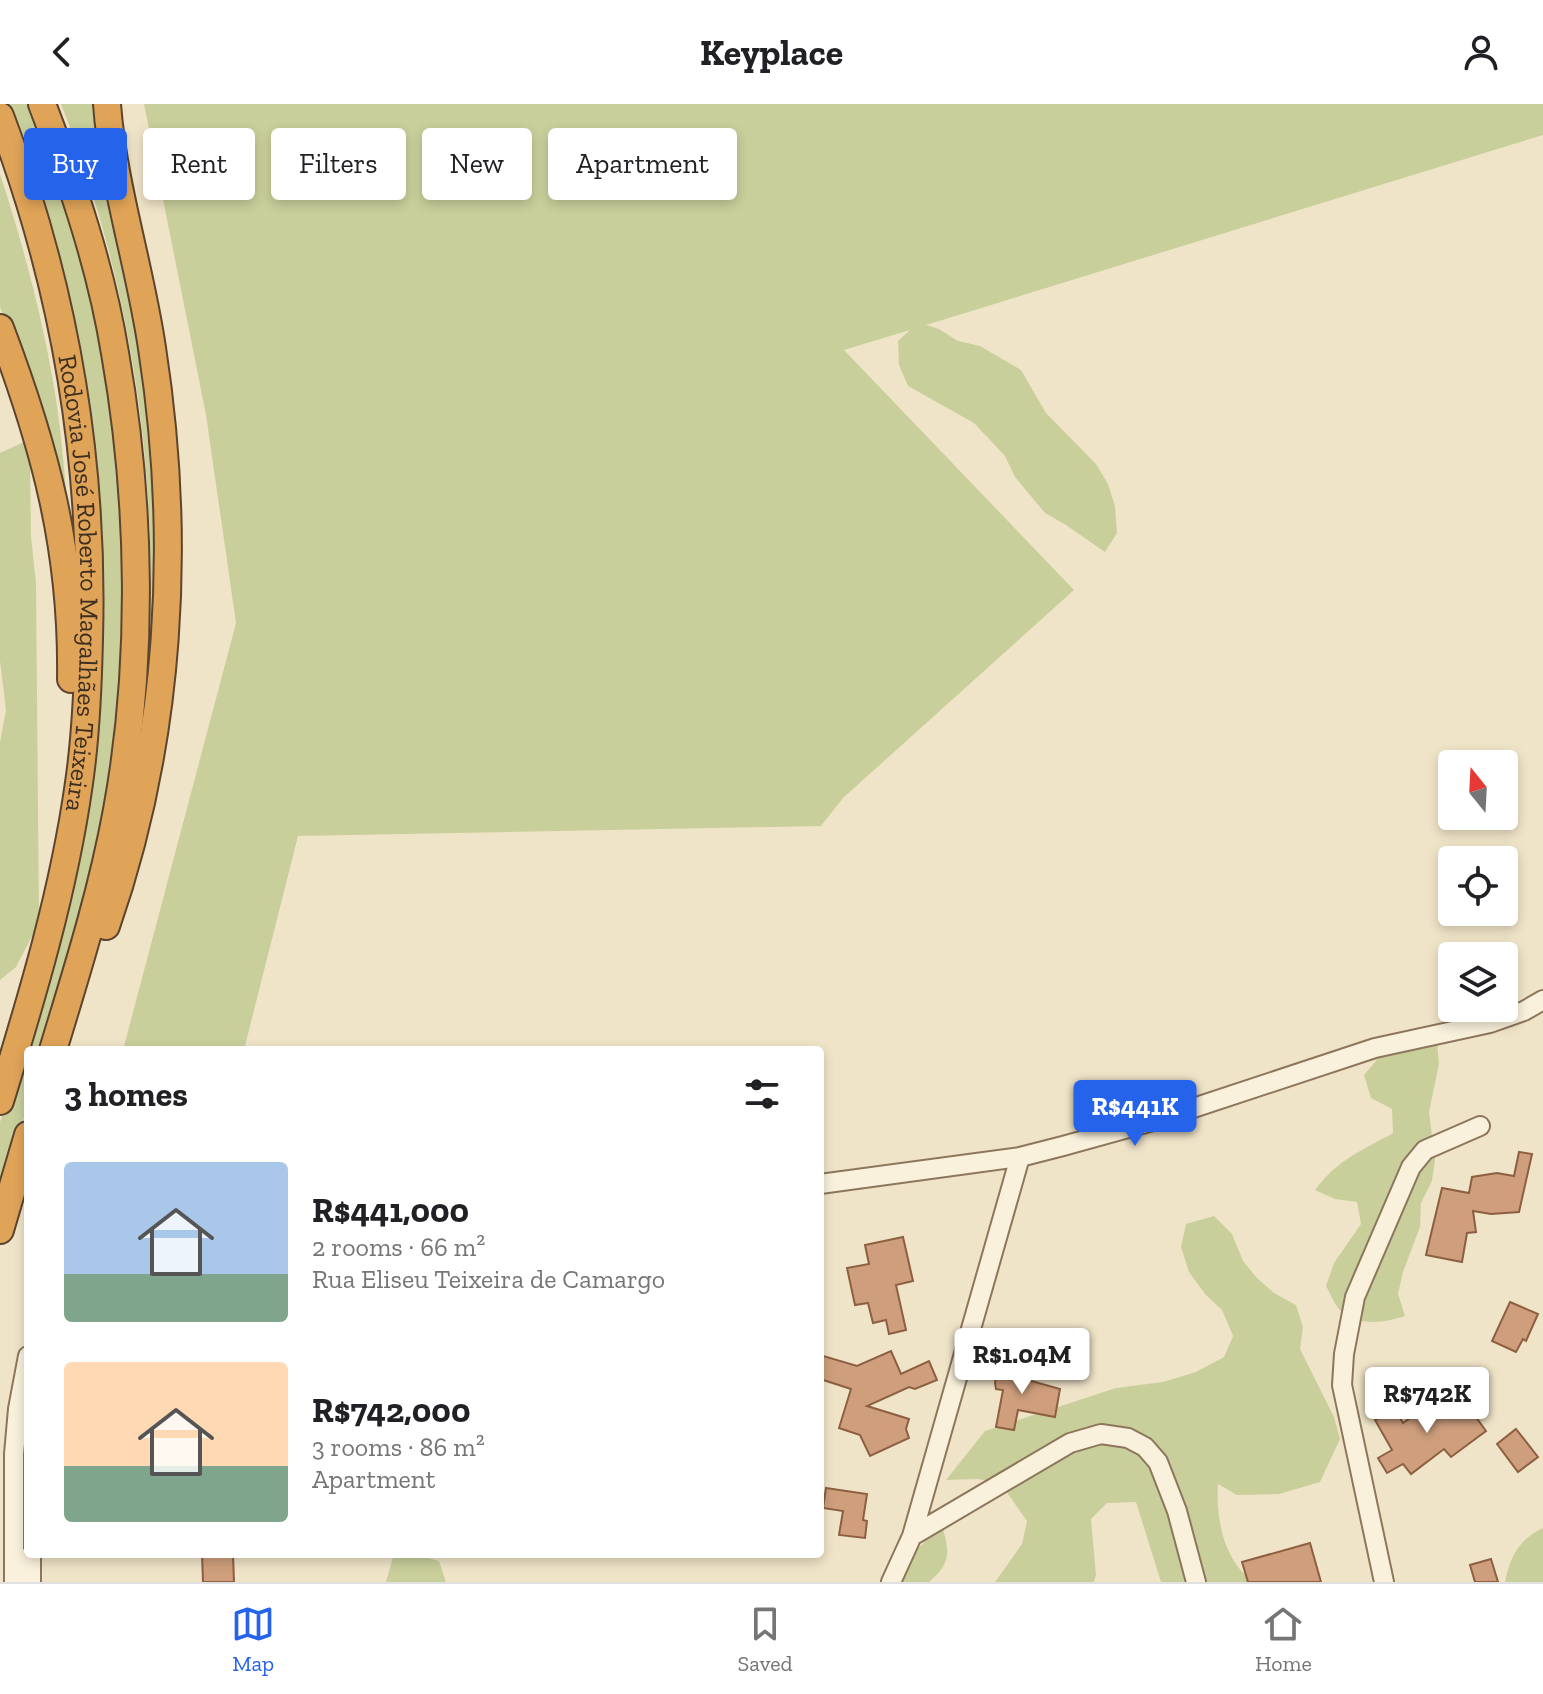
<!DOCTYPE html>
<html lang="en">
<head>
<meta charset="utf-8">
<style>
	body { margin:0; font-family:"Zilla Slab",serif; background:#f6f6f6; color:#202124; height:100vh; display:flex; flex-direction:column; font-size:30px; white-space:nowrap }
	* { box-sizing:border-box; margin:0 }
	p { font-size:26px; color:#757577 }
	.icon { flex:none; width:44px; height:44px; fill:none; stroke:currentColor; stroke-width:2; stroke-linecap:round; stroke-linejoin:round }
	.map { position:relative; flex:1; overflow:hidden }
	.details { position:absolute; left:24px; top:942px; width:800px; height:512px; display:flex; flex-direction:column; background:#fff; border-radius:8px; box-shadow:0 4px 12px #0003 }
	.details>* { flex:none }
	.banner { position:absolute; left:24px; top:24px; width:800px; height:72px; display:flex; gap:16px }
	.needle { width:52px; rotate:342deg }
	.tools { position:absolute; left:1438px; top:646px; display:grid; gap:16px }
	.tools a { display:grid; place-items:center; width:80px; height:80px; border-radius:8px; background:#fff; box-shadow:0 4px 12px #0003; font-size:40px }
	.price { position:absolute; translate:-50% -68px; padding:0 18px; border-radius:8px; background:#fff; color:#222; font-size:26px; line-height:52px; filter:drop-shadow(0 2px 4px #0008) }
	.price::after { content:''; position:absolute; left:50%; top:48px; width:24px; height:18px; margin-left:-12px; background:inherit; clip-path:polygon(0 0,100% 0,50% 100%) }
	.price.on { background:#2563eb; color:#fff }
	ul { padding:0; list-style:none }
	li { display:flex; align-items:center; gap:24px; height:200px; padding:0 40px }
	li span { display:grid; place-items:center; flex:none; width:224px; height:160px; border-radius:8px; color:#555 }
	li>.icon { margin-inline-start:auto }
	span .icon { width:96px; height:96px; fill:#fffc; stroke-width:1 }
	li b { font-size:34px }
	h2 { display:flex; justify-content:space-between; align-items:center; height:96px; padding:0 40px; font-size:34px }
	.pill { padding:0 28px; border-radius:8px; background:#fff; box-shadow:0 4px 12px #0003; font-size:28px; line-height:72px }
	.pill.on { background:#2563eb; color:#fff }
	header { display:flex; justify-content:space-between; align-items:center; height:104px; padding:0 40px; background:#fff; font-size:36px; font-weight:700 }
	.menu { display:flex; justify-content:space-around; align-items:center; height:112px; border-top:2px solid #e0e0e0; background:#fff; font-size:22px; color:#757577 }
	.menu a { display:grid; justify-items:center; gap:4px }
	.menu .on { color:#2563eb }
	.map>svg:first-child { display:block }
	.green { fill:#c9cf9b }
	.building { fill:#cf9f7d; stroke:#8d5f41; stroke-width:2 }
	.lines { fill:none; stroke-linecap:round; stroke-linejoin:round }
	.minor-casing { stroke:#8d765c; stroke-width:22 }
	.highway-casing { stroke:#5b4430; stroke-width:30 }
	.minor { stroke:#faf1dc; stroke-width:18 }
	.highway { stroke:#e0a458; stroke-width:26 }
	.labels { text-anchor:middle; stroke-width:6; stroke-linejoin:round; paint-order:stroke }
	.street-label { font-size:26px; fill:#3d2e20; stroke:#f7eed8 }
</style>
</head>
<body>
<header><svg class="icon" aria-label="back" viewBox="0 0 24 24"><path d="M15 5l-7 7 7 7"/></svg>Keyplace<svg class="icon" aria-label="person" viewBox="0 0 24 24"><circle cx="12" cy="8" r="4"/><path d="M4 21q1-7 8-7t8 7"/></svg></header>
<div class="map">
<svg width="1543" height="1478" viewBox="0 0 1543 1478">
	<rect width="100%" height="100%" fill="#f0e4c8"/>
	<path class="green" d="M4,0H33C118,228 149,478 104,718C100,744 91,769 85,794C71,845 58,895 44,946H28V1000L0,1093V1018L45,873L96,432Z
		M61,0H98L140,214L162,435L146,602C149,547 152,493 150,438C146,288 116,140 61,0Z
		M144,0H1543V31L926,221L939,225L958,237L980,242L1021,266L1046,309L1096,360L1108,380L1115,402L1117,429L1105,448L1066,421L1045,409L1015,373L1005,352L974,319L908,282L899,261L898,237L910,226L844,246L1074,486L843,694L821,722L298,732L244,946H123L236,519L206,311Z
		M0,70C22,137 41,208 53,277C63,334 66,390 71,447L31,284L0,203Z
		M26,337L30,354L31,432L36,479L39,819L16,863L0,876V638L6,606L0,557V349Z
		M1437,937L1439,960L1429,1008L1435,1055L1432,1077L1421,1099L1420,1123L1403,1168L1398,1190L1405,1212C1384,1219 1356,1223 1339,1205C1334,1199 1330,1189 1326,1182L1334,1159L1361,1120L1357,1098L1335,1095L1315,1086C1339,1054 1360,1048 1393,1029L1392,1005L1371,994L1364,971L1381,951Z
		M1214,1112L1232,1130L1243,1157L1257,1174L1274,1189L1296,1201L1303,1223L1300,1245L1334,1313L1340,1335L1320,1378L1279,1390L1237,1391L1218,1380C1216,1415 1223,1455 1253,1478H1161L1136,1398L1107,1399L1091,1415L1096,1471L1094,1478H995L1022,1440L1027,1417L1001,1380L978,1375L946,1376L985,1327L1116,1284L1163,1278L1196,1268L1224,1253L1233,1232L1222,1206L1205,1190L1189,1168L1181,1143L1186,1120Z
		M934,1420L943,1425C950,1450 950,1460 929,1478H894L904,1455L923,1440Z
		M1543,1424V1478H1505C1510,1453 1519,1435 1543,1424Z
		M413,1450L439,1457L446,1478H386L393,1453Z"/>
	<path class="building" d="M1519,1048L1532,1050L1519,1108L1491,1110L1473,1107L1476,1128L1467,1129L1462,1158L1426,1151L1442,1084L1469,1089L1472,1073L1497,1069L1514,1072Z
		M903,1133L913,1177L896,1181L906,1226L889,1230L886,1216L873,1219L868,1199L855,1201L847,1164L869,1160L865,1141Z
		M1510,1198L1538,1210L1526,1237L1523,1235L1516,1248L1492,1237Z
		M891,1247L901,1270L929,1257L937,1276L915,1285L909,1283L867,1302L909,1315L906,1325L909,1334L870,1352L860,1331L839,1324L851,1285L820,1275V1251L857,1262Z
		M1017,1255L1024,1275L1060,1285L1055,1313L1018,1306L1014,1326L996,1323L1003,1286L996,1285L995,1279L998,1262Z
		M1442,1291L1459,1314L1470,1305L1486,1327L1451,1353L1444,1345L1411,1370L1403,1360L1387,1369L1378,1354L1392,1346L1375,1316L1395,1305L1403,1319Z
		M1516,1325L1538,1353L1518,1368L1497,1340Z
		M826,1384L867,1390L863,1416L867,1417L865,1434L839,1431L843,1407L823,1404Z
		M1310,1439L1321,1478H1248L1242,1458Z
		M202,1450H233L234,1478H203Z
		M1491,1455L1498,1478H1475L1470,1461Z"/>
	<g class="lines">
		<defs>
			<path id="minor" d="M820,1080L1020,1053L1063,1042L1157,1016L1375,944L1490,919L1524,907L1543,896
				M912,1432L1070,1339L1101,1330L1128,1334L1145,1343L1158,1358L1177,1407L1196,1478
				M14,1478V1350L18,1305L28,1252
				M31,1478V1450
				M891,1478L912,1432L1020,1053
				M1384,1478L1342,1281L1344,1250L1355,1193L1411,1063L1425,1046L1480,1022"/>
			<g id="highway">
				<path d="M42,0C73,81 101,163 115,249C141,396 144,559 117,706C102,788 77,867 53,946"/>
				<path id="s1" d="M0,12C64,180 94,355 89,534C88,583 86,631 79,679C64,787 32,893 0,997"/>
				<path d="M0,224C45,343 73,446 71,575"/>
				<path d="M106,822C171,636 182,437 152,244C140,162 113,82 107,0"/>
				<path d="M0,1126L28,1031"/>
			</g>
		</defs>
		<use href="#minor" class="minor-casing"/>
		<use href="#highway" class="highway-casing"/>
		<use href="#minor" class="minor"/>
		<use href="#highway" class="highway"/>
	</g>
	<g class="labels">
		<g class="street-label">
			<text dy="9" stroke="none"><textPath href="#s1" startOffset="478">Rodovia José Roberto Magalhães Teixeira</textPath></text>
		</g>
	</g>
</svg>
<div class="tools">
<a><svg class="needle" viewBox="-14 -14 28 28"><path d="M0-13l5 13h-10z" fill="#e53935"/><path d="M0 13l5-13h-10z" fill="#757577"/></svg></a>
<a><svg class="icon" aria-label="locate" viewBox="0 0 24 24"><circle cx="12" cy="12" r="6"/><path d="M12 2v4M12 18v4M2 12h4M18 12h4"/></svg></a>
<a><svg class="icon" aria-label="layers" viewBox="0 0 24 24"><path d="M12 4l9 5-9 5-9-5zM3 14l9 5 9-5"/></svg></a>
</div>
<b class="price on" style="left:1135px;top:1044px">R$441K</b>
<b class="price" style="left:1022px;top:1292px">R$1.04M</b>
<b class="price" style="left:1427px;top:1331px">R$742K</b>
<div class="banner">
<a class="pill on">Buy</a>
<a class="pill">Rent</a>
<a class="pill">Filters</a>
<a class="pill">New</a>
<a class="pill">Apartment</a>
</div>
<section class="details">
<h2>3 homes<svg class="icon" aria-label="filters" viewBox="0 0 24 24"><path d="M4 7h16M4 17h16"/><circle cx="9" cy="7" r="2"/><circle cx="15" cy="17" r="2"/></svg></h2>
<ul>
<li><span style="background:linear-gradient(#a9c7e8 70%,#7fa58c 0)"><svg class="icon" aria-label="home" viewBox="0 0 24 24"><path d="M3 11l9-7 9 7M6 9v11h12V9"/></svg></span><div><b>R$441,000</b><p>2 rooms · 66 m²</p><p>Rua Eliseu Teixeira de Camargo</p></div></li>
<li><span style="background:linear-gradient(#ffd9b3 65%,#7fa58c 0)"><svg class="icon" aria-label="home" viewBox="0 0 24 24"><path d="M3 11l9-7 9 7M6 9v11h12V9"/></svg></span><div><b>R$742,000</b><p>3 rooms · 86 m²</p><p>Apartment</p></div></li>
</ul>
</section>
</div>
<nav class="menu">
<a class="on"><svg class="icon" aria-label="map" viewBox="0 0 24 24"><path d="M3 6l6-2 6 2 6-2v14l-6 2-6-2-6 2zM9 4v14M15 6v14"/></svg>Map</a>
<a><svg class="icon" aria-label="saved" viewBox="0 0 24 24"><path d="M7 4h10v16l-5-4-5 4z"/></svg>Saved</a>
<a><svg class="icon" aria-label="home" viewBox="0 0 24 24"><path d="M3 11l9-7 9 7M6 9v11h12V9"/></svg>Home</a>
</nav>
</body>
</html>
